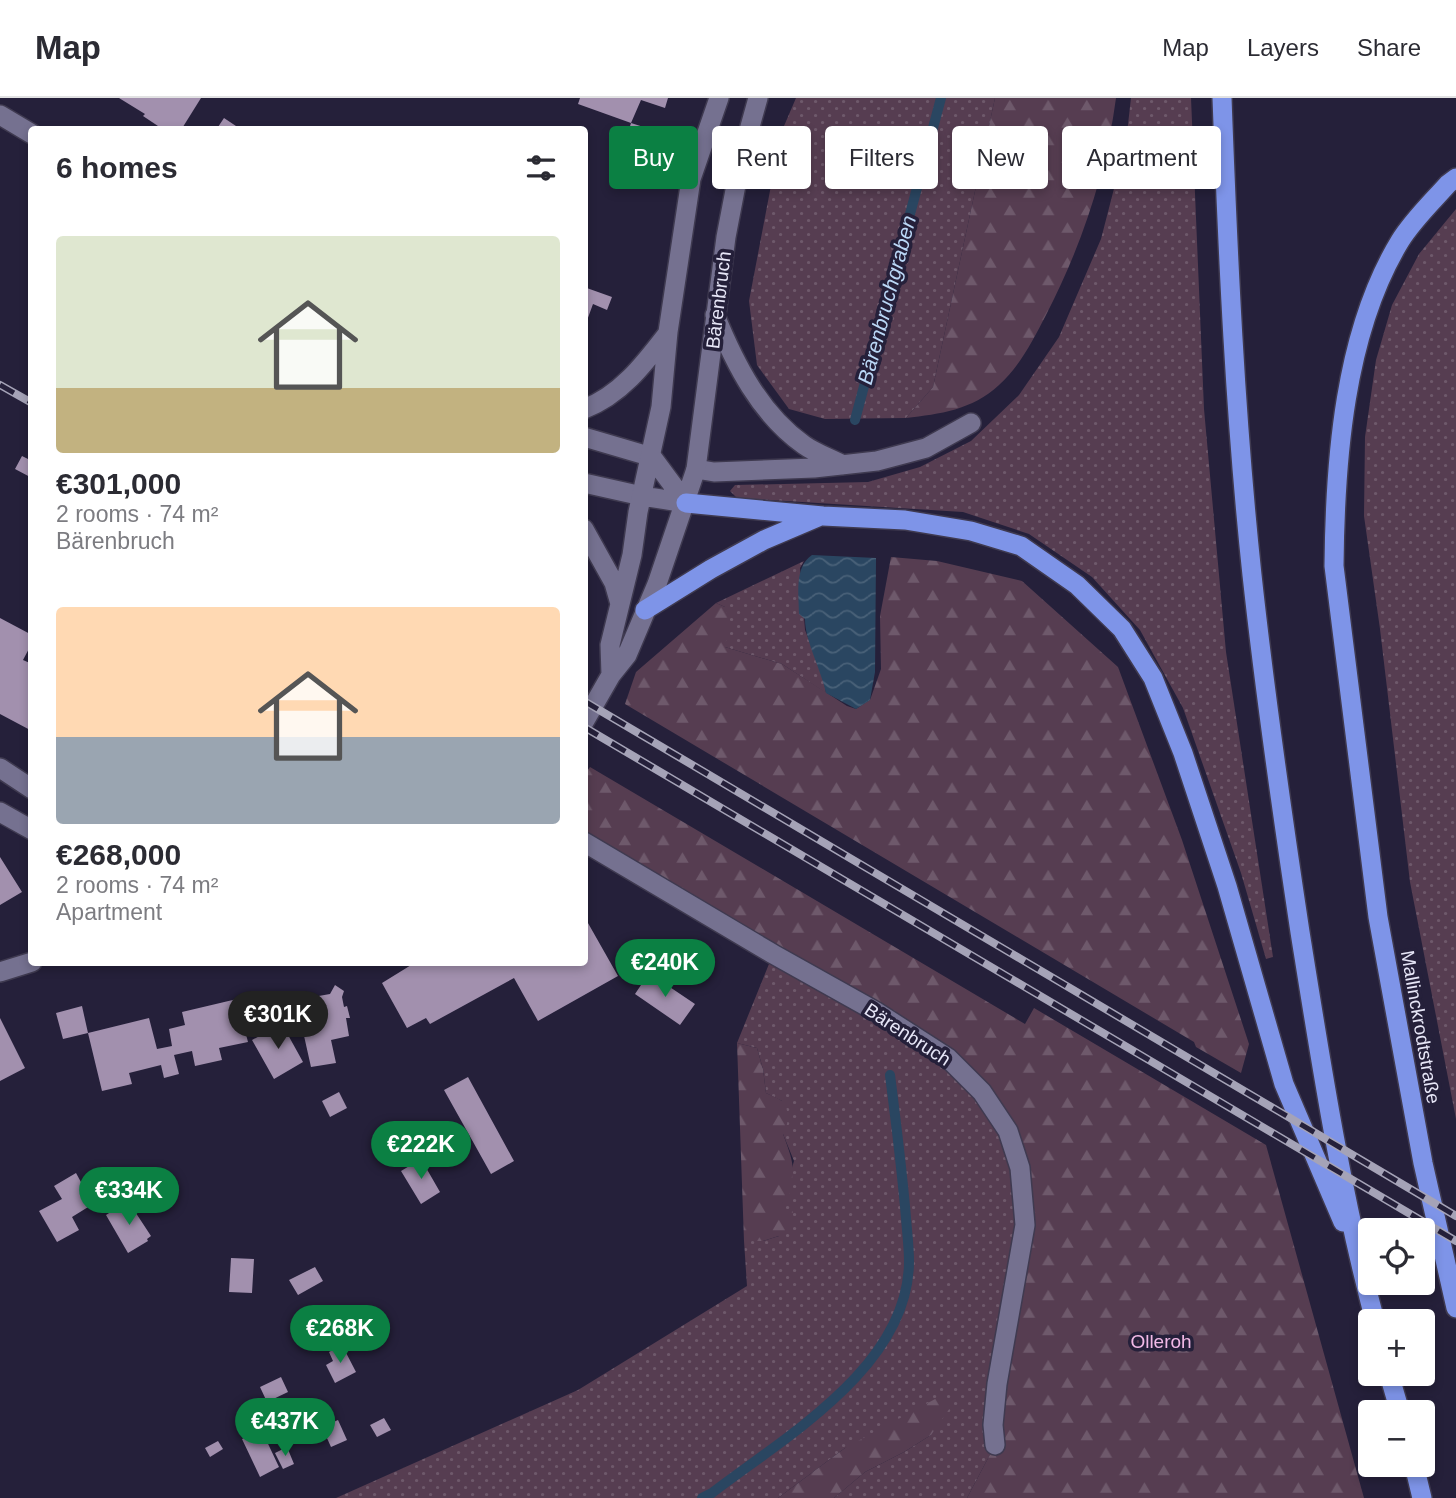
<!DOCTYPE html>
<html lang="en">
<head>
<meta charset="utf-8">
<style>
	body { margin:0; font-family:Helvetica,sans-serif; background:#f2f2f3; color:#2b2b33; height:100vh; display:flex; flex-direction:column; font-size:26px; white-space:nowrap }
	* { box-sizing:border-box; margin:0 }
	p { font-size:23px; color:#7c7c81 }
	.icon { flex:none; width:38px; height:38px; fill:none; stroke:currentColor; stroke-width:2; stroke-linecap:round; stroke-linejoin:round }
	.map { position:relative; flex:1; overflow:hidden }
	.side { position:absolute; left:28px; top:28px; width:560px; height:840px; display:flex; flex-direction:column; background:#fff; border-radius:7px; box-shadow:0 4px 10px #0003 }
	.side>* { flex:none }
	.guide { position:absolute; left:609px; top:28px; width:665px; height:63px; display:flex; gap:14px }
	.fabs { position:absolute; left:1358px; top:1120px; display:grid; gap:14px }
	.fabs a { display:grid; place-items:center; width:77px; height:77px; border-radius:7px; background:#fff; box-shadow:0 4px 10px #0003; font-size:35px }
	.price { position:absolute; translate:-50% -60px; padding:0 16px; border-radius:24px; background:#0b8043; color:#fff; font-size:23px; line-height:46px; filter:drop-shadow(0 2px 4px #0008) }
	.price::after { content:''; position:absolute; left:50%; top:42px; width:21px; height:16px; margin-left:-10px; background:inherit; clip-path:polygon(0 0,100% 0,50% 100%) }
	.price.active { background:#222; color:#fff }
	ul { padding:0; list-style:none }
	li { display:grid; align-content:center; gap:14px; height:371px; padding:0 28px }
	li span { display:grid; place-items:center; height:217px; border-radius:7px; color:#555 }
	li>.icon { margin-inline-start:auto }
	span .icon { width:126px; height:126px; fill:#fffc; stroke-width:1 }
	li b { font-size:30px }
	h2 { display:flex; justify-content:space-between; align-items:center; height:84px; padding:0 28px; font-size:30px }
	.chip { padding:0 24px; border-radius:7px; background:#fff; box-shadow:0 4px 10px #0003; font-size:24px; line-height:63px }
	.chip.active { background:#0b8043; color:#fff }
	header { display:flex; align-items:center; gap:42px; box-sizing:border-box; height:98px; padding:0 35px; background:#fff; border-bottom:2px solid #e1e1e2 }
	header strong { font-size:33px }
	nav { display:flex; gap:38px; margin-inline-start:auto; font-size:24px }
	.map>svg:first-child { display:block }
	.grass { fill:url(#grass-dots) }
	.forest { fill:url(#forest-firs) }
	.water { fill:url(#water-waves) }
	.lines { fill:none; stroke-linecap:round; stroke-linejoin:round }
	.stream { stroke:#2a4661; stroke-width:10 }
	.building { fill:#a290ae }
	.service-casing { stroke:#3f3a50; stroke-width:22 }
	.minor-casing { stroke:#3f3a50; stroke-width:22 }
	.secondary-casing { stroke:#3f3a50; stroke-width:22 }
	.trunk-casing { stroke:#3f3a50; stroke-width:22 }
	.service { stroke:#757190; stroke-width:19 }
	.minor { stroke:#757190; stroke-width:19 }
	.secondary { stroke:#757190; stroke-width:19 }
	.trunk { stroke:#7e94e8; stroke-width:19 }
	.rail-casing { stroke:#a5a3b7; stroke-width:8 }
	.rail { stroke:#25203a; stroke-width:5; stroke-dasharray:16; stroke-linecap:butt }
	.labels { text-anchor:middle; stroke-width:7; stroke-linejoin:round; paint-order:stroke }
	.street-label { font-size:19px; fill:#e7e6f7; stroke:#25203a }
	.park-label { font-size:19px; fill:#f2b9e7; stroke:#25203a }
	.water-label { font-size:21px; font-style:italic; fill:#bad7f6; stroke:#25203a }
</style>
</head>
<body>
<header>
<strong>Map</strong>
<nav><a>Map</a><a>Layers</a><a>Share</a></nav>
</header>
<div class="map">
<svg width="1456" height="1400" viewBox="0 0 1456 1400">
	<defs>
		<pattern id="grass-dots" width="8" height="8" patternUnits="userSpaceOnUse" patternTransform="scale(1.75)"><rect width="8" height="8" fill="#563d51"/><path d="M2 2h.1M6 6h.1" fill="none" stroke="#6e596b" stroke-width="1.8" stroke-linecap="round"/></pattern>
		<pattern id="forest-firs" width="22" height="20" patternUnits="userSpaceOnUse" patternTransform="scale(1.75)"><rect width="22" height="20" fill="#563d51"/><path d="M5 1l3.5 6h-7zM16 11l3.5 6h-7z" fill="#6e596b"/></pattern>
		<pattern id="water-waves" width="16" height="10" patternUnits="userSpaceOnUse" patternTransform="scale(1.75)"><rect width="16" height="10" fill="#2a4661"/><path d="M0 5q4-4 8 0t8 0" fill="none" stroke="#496178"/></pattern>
	</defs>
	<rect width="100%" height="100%" fill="#25203a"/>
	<path class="grass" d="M796,0H995L933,289L906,320L825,321L789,311L757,267L749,203L781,35Z
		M1131,0H1191L1204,311L1226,554L1273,859L1266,861L1241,775L1183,610L1140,532L1092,479L1029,436L963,414L737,400L730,393L735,387L868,384L920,369L971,343L1019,297L1059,239L1101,141L1126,44Z
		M1456,111V1021L1410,784L1380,531L1364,418L1365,339L1376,262L1392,207L1419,156Z
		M804,463L800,470L805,532L823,578L826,595L782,566L725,549V509L716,505Z
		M773,856L948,960L1008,1033L1025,1127L995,1347L967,1400H834L865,1374L904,1354L931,1337L845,1350L778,1400H336L578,1292L747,1188L744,1143H763L779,1138L782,1105L794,1063L783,1036L782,1003L766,995L763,971L757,950L737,945Z"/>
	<path class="forest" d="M995,0H1116C1106,76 1081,149 1046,217C1033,242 1020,268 999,287C972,312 940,316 906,320L933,289Z
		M891,459L937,463L1022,483L1118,569L1182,742L1249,946L1241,975L1196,949L1194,944L625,606L636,574L716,505L725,509L729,525L725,549L782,566L847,608L856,611L870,602L881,571L880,518Z
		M590,669L1025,926L1034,910L1266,1047L1364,1400H967L995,1347L1025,1127L1020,1070L959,970L585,744L584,677Z
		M737,945L757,950L763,971L766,995C770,997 778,1000 782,1003C790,1011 789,1027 783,1036C795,1068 795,1070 788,1103L782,1105V1113H793V1126L788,1135L763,1143H744Z
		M937,1300L952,1307L931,1337L904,1354L865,1374L834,1400H778L845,1350Z"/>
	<path class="water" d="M812,457L876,460L875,574L870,602L856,611L826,595C821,571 805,543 805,521L799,516C799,496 794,469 812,457Z"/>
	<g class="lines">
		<path class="stream" d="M855,322L941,0
			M702,1400L712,1395C786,1338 909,1268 909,1163C909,1149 907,1134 906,1120C902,1072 896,1024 890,977"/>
	</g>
	<path class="building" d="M119,0H201L181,32H164L143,18L145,16Z
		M580,0H668L665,10L641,2L631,25L578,6Z
		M224,20L242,32H216Z
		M631,25L656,33L652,44L628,35Z
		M584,189L612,199L607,212L593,206L585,228Z
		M22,358L32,363V380L15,371Z
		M0,520L32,537V545L23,562L32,566V633L0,616Z
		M0,759L22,794L0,807Z
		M584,818L618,878L538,923L514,880L430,926L426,920L407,930L382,885L416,864H584Z
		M649,875L695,906L680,927L635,896Z
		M335,887L344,893L342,899L344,909L347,908L350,920H346L349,938L331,942L336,965L311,969L296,902L330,896Z
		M237,901L248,944L219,950L222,962L195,968L192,953L174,957L179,976L164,980L161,967L129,975L132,986L102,993L88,935L63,941L56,915L82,908L88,935L149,920L157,951L172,948L169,931L185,927L182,914Z
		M0,920L25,970L0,983Z
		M282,926L303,964L274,981L252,942Z
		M468,979L514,1063L491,1076L444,992Z
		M339,994L347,1010L330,1019L322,1003Z
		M421,1061L440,1094L421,1106L401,1073Z
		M76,1075L93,1106L72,1119L79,1132L57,1144L39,1113L62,1101L54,1088Z
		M128,1103L151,1138L147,1141L148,1143L128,1155L106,1117Z
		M231,1160L254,1161L252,1195L229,1194Z
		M315,1169L323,1183L298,1197L289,1182Z
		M342,1247L356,1274L335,1285L326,1267L333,1263L329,1254Z
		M281,1279L288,1294L267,1304L260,1289Z
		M384,1320L391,1332L377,1339L370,1327Z
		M338,1322L347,1342L331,1349L322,1329Z
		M261,1331L279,1369L260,1379L242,1341Z
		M218,1343L223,1351L210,1359L205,1350Z
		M287,1349L294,1366L283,1371L275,1355Z"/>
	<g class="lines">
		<defs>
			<path id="service" d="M715,217C735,266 760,316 804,347C815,355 830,360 843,367
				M696,371L714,374L814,370L877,363L926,350L971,325
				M0,670L32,691"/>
			<path id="minor" d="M0,17L32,36
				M584,339L652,359
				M584,385L642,398
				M0,714L32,732
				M584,744L773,856L875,913L948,960L982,994L1008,1033L1020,1070L1025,1127L997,1286L993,1327L995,1347"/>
			<path id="secondary" d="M584,311C621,297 645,265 668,235
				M652,359L686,405
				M642,398L686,405
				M584,431L614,485L620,506
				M611,577L610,547L632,457L638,414L661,309L668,234L691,81L719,0
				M584,624L611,577L627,557L657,486L696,371L726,139L741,61L758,0
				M0,874L32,864"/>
			<path id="trunk" d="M1222,0C1228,159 1235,318 1252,477C1265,596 1282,715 1300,834C1321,965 1341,1095 1375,1223
				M1456,80L1448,86C1432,104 1413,122 1400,143C1344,235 1335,363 1334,468L1378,819L1423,1065L1456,1210
				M686,405L823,418L905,422L971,433L1021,448L1077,487L1122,531L1153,580L1183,655L1227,788L1284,986L1343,1124
				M645,512L711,471L764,442L818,419
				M1389,1276L1400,1314
				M1414,1367L1422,1400"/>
		</defs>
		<use href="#service" class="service-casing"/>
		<use href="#minor" class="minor-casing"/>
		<use href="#secondary" class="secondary-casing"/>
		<use href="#trunk" class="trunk-casing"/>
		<use href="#service" class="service"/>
		<use href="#minor" class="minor"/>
		<use href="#secondary" class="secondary"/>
		<use href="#trunk" class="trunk"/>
		<defs>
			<path id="rail" d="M0,287L32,305
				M584,603L1456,1118
				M584,629L1456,1143"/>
		</defs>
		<use href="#rail" class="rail-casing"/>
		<use href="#rail" class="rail"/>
	</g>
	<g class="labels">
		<g class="street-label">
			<text transform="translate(718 202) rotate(-83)" y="7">Bärenbruch</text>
			<text transform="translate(1421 929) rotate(80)" y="7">Mallinckrodtstraße</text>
			<text transform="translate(908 936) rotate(33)" y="7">Bärenbruch</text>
		</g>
		<g class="park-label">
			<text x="1161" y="1250">Olleroh</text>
		</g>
		<g class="water-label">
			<text transform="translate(887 202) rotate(-75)" y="7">Bärenbruchgraben</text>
		</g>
	</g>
</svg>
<div class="fabs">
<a><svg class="icon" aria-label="locate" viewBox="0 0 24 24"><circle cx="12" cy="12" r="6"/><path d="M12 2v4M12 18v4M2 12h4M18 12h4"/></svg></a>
<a>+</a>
<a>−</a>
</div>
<b class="price" style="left:665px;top:901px">€240K</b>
<b class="price active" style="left:278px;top:953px">€301K</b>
<b class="price" style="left:421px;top:1083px">€222K</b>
<b class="price" style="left:129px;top:1129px">€334K</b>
<b class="price" style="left:340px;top:1267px">€268K</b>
<b class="price" style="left:285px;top:1360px">€437K</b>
<div class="guide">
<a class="chip active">Buy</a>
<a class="chip">Rent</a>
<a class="chip">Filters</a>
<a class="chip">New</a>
<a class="chip">Apartment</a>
</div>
<section class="side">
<h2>6 homes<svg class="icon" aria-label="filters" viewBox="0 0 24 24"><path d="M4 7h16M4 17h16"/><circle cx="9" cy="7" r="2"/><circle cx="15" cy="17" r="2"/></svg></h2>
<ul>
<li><span style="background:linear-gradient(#dfe7d0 70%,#c2b280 0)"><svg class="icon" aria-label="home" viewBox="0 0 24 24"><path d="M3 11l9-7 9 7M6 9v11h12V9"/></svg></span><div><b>€301,000</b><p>2 rooms · 74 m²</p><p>Bärenbruch</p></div></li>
<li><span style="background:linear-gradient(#ffd9b3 60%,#9aa5b1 0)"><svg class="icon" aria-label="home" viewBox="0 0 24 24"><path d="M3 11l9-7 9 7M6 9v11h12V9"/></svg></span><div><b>€268,000</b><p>2 rooms · 74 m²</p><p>Apartment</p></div></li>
</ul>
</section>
</div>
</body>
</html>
